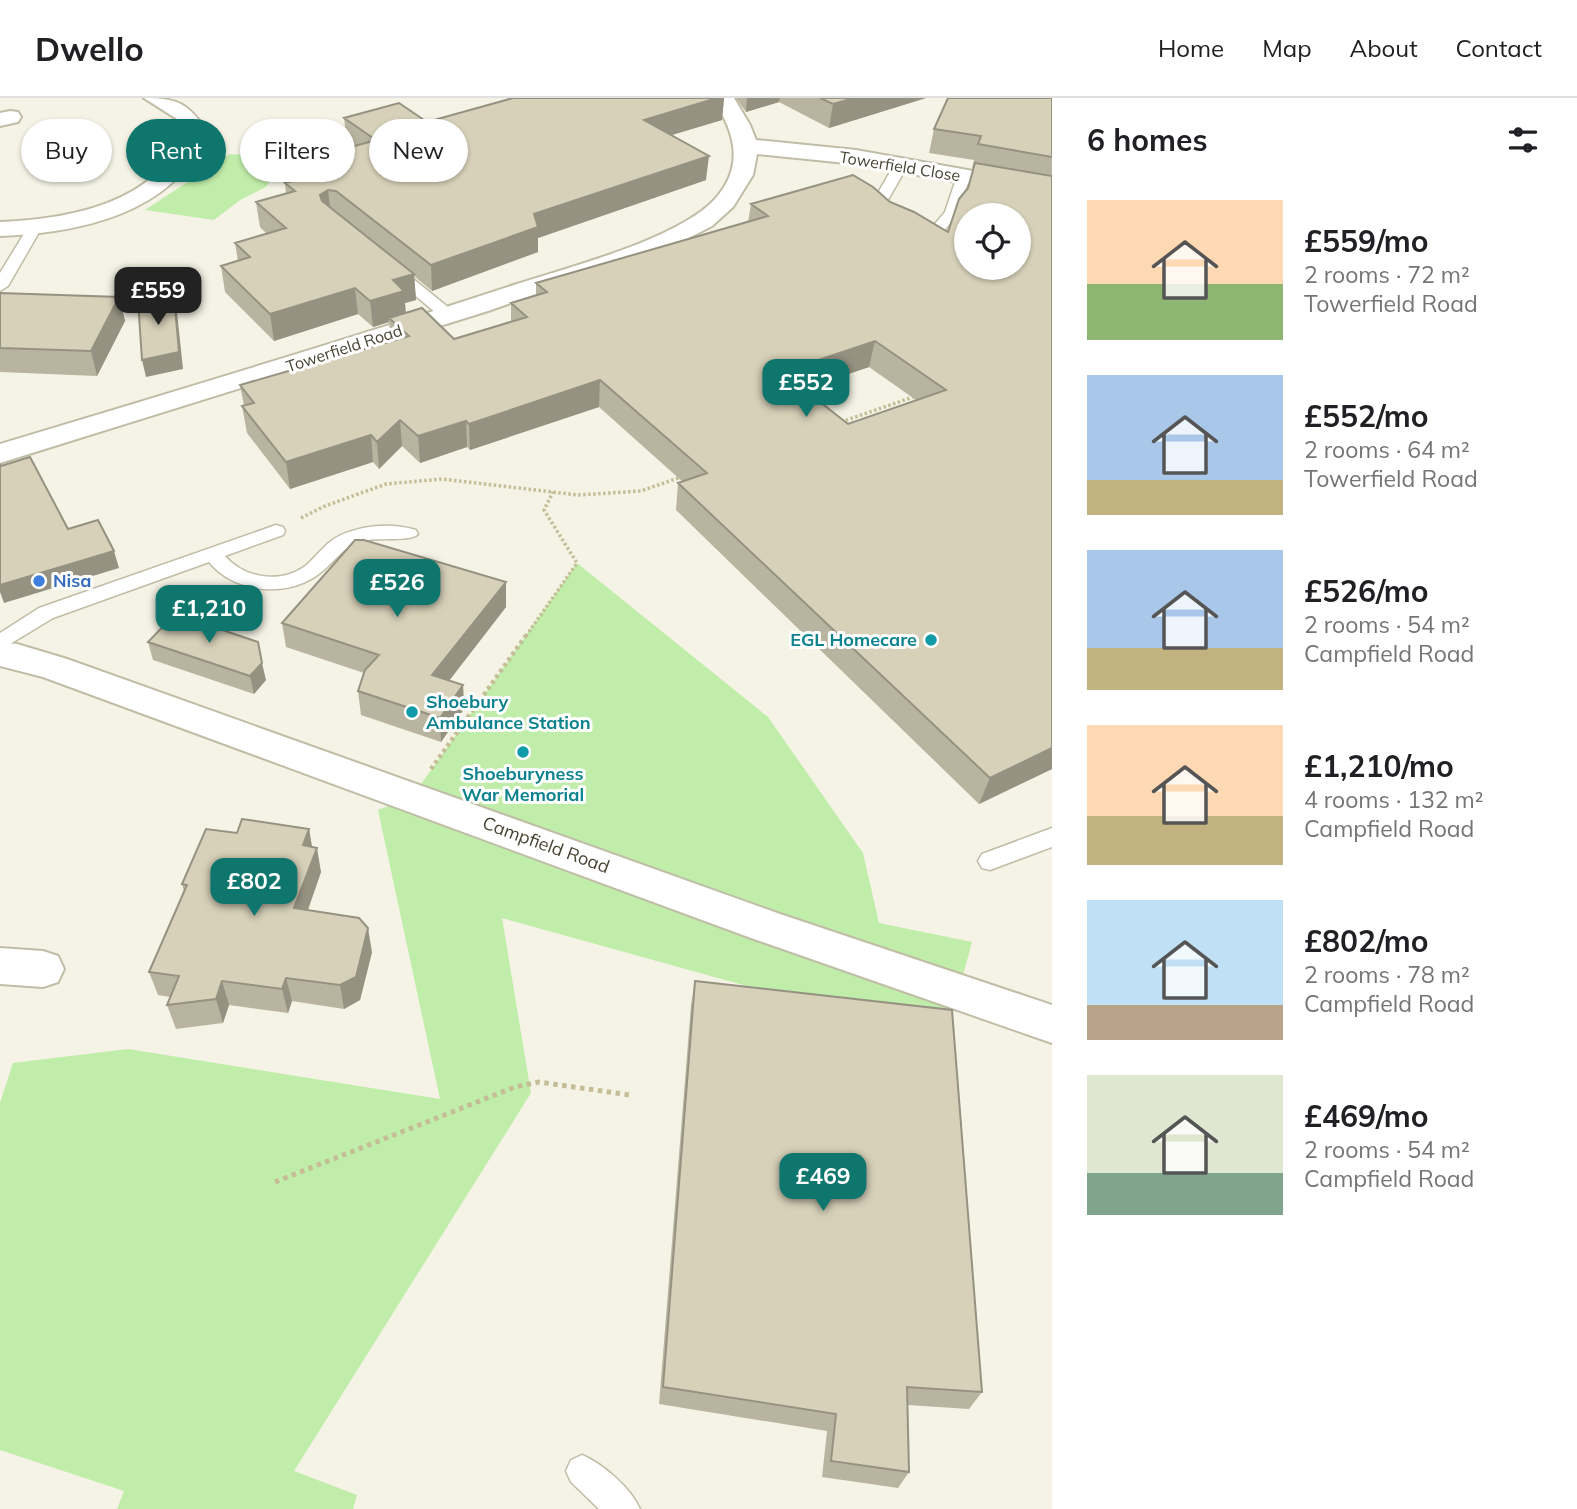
<!DOCTYPE html>
<html lang="en">
<head>
<meta charset="utf-8">
<style>
	body { margin:0; font-family:Mulish,sans-serif; background:#f6f6f6; color:#202124; height:100vh; display:flex; flex-direction:column; font-size:26px; white-space:nowrap }
	* { box-sizing:border-box; margin:0 }
	p { font-size:23px; color:#757577 }
	.icon { flex:none; width:38px; height:38px; fill:none; stroke:currentColor; stroke-width:2; stroke-linecap:round; stroke-linejoin:round }
	.map { position:relative; flex:1; overflow:hidden }
	.details { display:flex; flex-direction:column; background:#fff; width:525px }
	.details>* { flex:none }
	.banner { position:absolute; left:21px; top:21px; width:665px; height:63px; display:flex; gap:14px }
	.fabs { position:absolute; left:954px; top:105px; display:grid; gap:14px }
	.fabs a { display:grid; place-items:center; width:77px; height:77px; border-radius:50%; background:#fff; box-shadow:0 2px 5px #0004; font-size:35px }
	.price { position:absolute; translate:-50% -60px; padding:0 16px; border-radius:14px; background:#0f766e; color:#fff; font-size:23px; line-height:46px; filter:drop-shadow(0 2px 4px #0008) }
	.price::after { content:''; position:absolute; left:50%; top:42px; width:21px; height:16px; margin-left:-10px; background:inherit; clip-path:polygon(0 0,100% 0,50% 100%) }
	.price.current { background:#222; color:#fff }
	ul { padding:0; list-style:none }
	li { display:flex; align-items:center; gap:21px; height:175px; padding:0 35px }
	li span { display:grid; place-items:center; flex:none; width:196px; height:140px; border-radius:0px; color:#555 }
	li>.icon { margin-inline-start:auto }
	span .icon { width:84px; height:84px; fill:#fffc; stroke-width:1 }
	li b { font-size:30px }
	h2 { display:flex; justify-content:space-between; align-items:center; height:84px; padding:0 35px; font-size:30px }
	.tag { padding:0 24px; border-radius:32px; background:#fff; box-shadow:0 2px 5px #0004; font-size:24px; line-height:63px }
	.tag.current { background:#0f766e; color:#fff }
	header { display:flex; align-items:center; gap:42px; box-sizing:border-box; height:98px; padding:0 35px; background:#fff; border-bottom:2px solid #e0e0e0 }
	header strong { font-size:33px }
	nav { display:flex; gap:38px; margin-inline-start:auto; font-size:24px }
	main { display:flex; flex:1; min-height:0 }
	.map>svg:first-child { display:block }
	.green { fill:#c0eda9 }
	.lines { fill:none; stroke-linecap:round; stroke-linejoin:round }
	.service-casing { stroke:#c0bda6; stroke-width:3 }
	.minor-casing { stroke:#c0bda6; stroke-width:4 }
	.tertiary-casing { stroke:#c0bda6; stroke-width:4 }
	.path-far2 { stroke:#c4bd96; stroke-width:3.5; stroke-dasharray:2.5 2.5; stroke-linecap:butt }
	.path-far1 { stroke:#c4bd96; stroke-width:4.5; stroke-dasharray:3.5 3.5; stroke-linecap:butt }
	.path { stroke:#c4bd96; stroke-width:5; stroke-dasharray:4.5 4.5; stroke-linecap:butt }
	.service { fill:#fff; fill-rule:evenodd }
	.minor { fill:#fff; fill-rule:evenodd }
	.tertiary { fill:#fff; fill-rule:evenodd }
	.wall { fill:#b9b49f; fill-rule:evenodd }
	.shaded-wall { fill:#969282 }
	.building { fill:#d7d1b9; stroke:#969282; stroke-width:2; fill-rule:evenodd }
	.shop-dot { fill:#3f7fe0; stroke:#fff; stroke-width:2.5 }
	.culture-dot { fill:#0f9aa8; stroke:#fff; stroke-width:2.5 }
	.labels { text-anchor:middle; stroke-width:6; stroke-linejoin:round; paint-order:stroke }
	.far-street-label { font-size:16px; fill:#474434; stroke:#fff }
	.shop-label { font-size:18px; font-weight:bold; fill:#366cbe; stroke:#fff; text-anchor:start }
	.culture-label { font-size:18px; font-weight:bold; fill:#0d838f; stroke:#fff; text-anchor:end }
	.street-label { font-size:18px; fill:#474434; stroke:#fff }
</style>
</head>
<body>
<header>
<strong>Dwello</strong>
<nav><a>Home</a><a>Map</a><a>About</a><a>Contact</a></nav>
</header>
<main>
<div class="map">
<svg width="1052" height="1411" viewBox="0 0 1052 1411">
	<rect width="100%" height="100%" fill="#f4f3e5"/>
	<path class="green" d="M230,56L285,60L266,89L240,102L214,122L145,112Z
		M577,465L768,619L863,755L879,825L972,844L945,943L502,820L531,995L294,1373L357,1397L353,1411H117L124,1393L0,1352V1005L13,965L128,951L440,1001L378,712L412,699Z"/>
	<g class="lines">
		<defs>
			<path id="service" d="M901,63L908,67L885,107V112C898,125 917,133 934,127L945,114L958,75L963,74L970,78L959,114L944,133C918,143 888,135 871,113V107L894,67Z
				M35,125L42,129L8,188L0,193V175L30,126Z
				M391,166L396,167L454,214L456,217L454,220H442L386,173L384,170Z
				M276,427L283,429L285,433L283,437L225,458C244,480 279,486 304,469C317,459 325,444 341,437C365,427 391,425 416,432L418,436C412,444 376,439 362,443C341,449 333,467 316,478C284,500 233,494 209,464L53,520L0,552V535L39,510Z
				M1052,730V749L990,772L982,770L978,763L982,756Z
				M582,1357C603,1366 631,1390 640,1411H599L571,1384L566,1373L571,1362Z"/>
			<path id="minor" d="M144,0C179,0 189,6 208,35C173,116 80,135 0,138V124C70,121 154,106 186,35L177,21Z
				M712,0H734L750,27L756,42L856,52L1052,87V101L856,66L757,56L753,77L733,109L712,128L673,148L488,213L0,365V346C173,294 346,242 517,186C570,169 678,141 715,101C745,68 735,33 712,0Z
				M10,13L18,14L21,19L18,24L0,28V15Z
				M0,850L43,853L58,858L64,871L58,884L43,889L0,886Z"/>
			<path id="tertiary" d="M0,544L17,546L67,561L780,816L1052,907V945L751,840L43,579L0,568Z"/>
		</defs>
		<use href="#service" class="service-casing"/>
		<use href="#minor" class="minor-casing"/>
		<use href="#tertiary" class="tertiary-casing"/>
		<path class="path-far2" d="M841,324L916,298
			M301,420L325,408L386,386L442,381L578,397L641,393L684,378
			M526,538L577,465L544,412L553,394"/>
		<path class="path-far1" d="M431,671L527,536"/>
		<path class="path" d="M275,1084L515,989L539,984L630,997"/>
		<use href="#service" class="service"/>
		<use href="#minor" class="minor"/>
		<use href="#tertiary" class="tertiary"/>
	</g>
	<path class="wall" d="M513,0H724L722,22L671,37L706,82L538,140V154L432,193L414,178L416,202L405,205L406,215L454,241L511,223V205L536,198V185L748,124L751,106L890,104L948,134L968,90L974,70H972L974,62L929,55L934,31L1052,0V671L979,706L676,412L678,385L683,384L599,309L470,352L467,349L420,365L402,348L379,371L373,364L290,391L247,335L242,308H244L240,287L391,243L389,224L373,229L358,216L274,243L225,194L221,168L238,163L235,145L267,136L260,129L256,104L286,96L285,85L310,78L308,61L353,49L347,44L344,20L427,24ZM869,269L916,302L848,326L804,291Z
		M736,0H926L829,30L779,4L746,14Z
		M0,195L119,199L125,223L97,278L0,274Z
		M506,509L449,583L463,587L464,611L441,644L361,617L358,593L364,575L286,549L282,525Z
		M148,544L266,582L254,596L153,562Z
		M309,731L312,749L321,774L308,812L372,854L360,902L344,911L292,903L288,915L229,907L223,925L176,931L167,907L170,899L158,897L149,874L184,794L182,786L237,735Z
		M695,883L982,1294L969,1311L908,1307L909,1374L898,1390L822,1379L827,1333L659,1306L691,907Z"/>
	<path class="shaded-wall" d="M717,0H724L722,22L642,46L644,22Z
		M747,0H780L779,4L746,14Z
		M854,0H926L829,30L833,6Z
		M709,58L706,82L538,140V154L432,193L431,167L534,116Z
		M328,92L331,117L320,97Z
		M414,176L416,202L405,205L406,219L389,220V224L373,229L370,203L393,182Z
		M355,190L358,216L274,243L270,216Z
		M174,198L177,214L183,271L146,279L142,262Z
		M119,199L125,223L97,278L91,253Z
		M875,243L869,269L778,300L782,274Z
		M600,282L599,309L470,352L469,326Z
		M400,322L402,348L379,371L377,344Z
		M466,323L467,349L420,365L418,338Z
		M371,337L373,364L290,391L286,364Z
		M114,453L119,470L4,505L0,494V487Z
		M506,484V509L434,602L432,577Z
		M262,565L266,582L254,596L250,578Z
		M463,587L464,611L441,644L440,620Z
		M1052,650V671L979,706L990,680Z
		M309,731L313,755L303,747Z
		M317,750L321,774L300,834L294,810Z
		M368,830L372,854L360,902L344,911L340,887Z
		M286,880L292,903L288,915L282,891Z
		M222,883L229,907L223,925L216,901Z"/>
	<path class="building" d="M513,0H717L644,22L709,58L534,116L538,129L431,167L336,93L328,92L320,97L322,103L414,176L393,182L404,193L370,203L355,190L270,216L221,168L250,159L235,145L286,130L256,104L295,93L285,85L325,74L308,61L376,42L344,20L399,5L427,24Z
		M820,0H854L833,6Z
		M948,0H1052V59L978,46L981,38L934,31Z
		M975,65L1052,78V650L990,680L678,385L707,375L600,282L469,326L466,323L418,338L400,322L377,344L371,337L286,364L242,308L254,305L240,287L409,238L389,220L422,210L454,241L527,219L511,205L547,194L536,185L768,118L751,106L853,77L873,89L890,104L914,114L948,134L959,101L968,90ZM966,117H1018V170H966ZM875,243L946,292L848,326L782,274Z
		M0,195L119,199L91,253L0,250Z
		M174,198L179,254L142,262L138,202Z
		M30,359L68,431L98,422L114,453L0,487V366L1,368Z
		M355,442H364L506,484L432,577L463,587L440,620L358,593L365,572L379,557L282,525Z
		M175,516L258,544L262,565L250,578L148,544Z
		M242,721L309,731L303,747L317,750L294,810L359,820L368,830L356,879L340,887L286,880L282,891L222,883L216,901L167,907L179,878L149,874L187,787L182,786L206,731L237,735Z
		M695,883L952,912L982,1294L907,1289L909,1374L831,1363L836,1316L663,1289Z"/>
	<circle class="shop-dot" cx="39" cy="483" r="7"/>
	<g class="culture-dot">
		<circle cx="931" cy="542" r="7"/>
		<circle cx="412" cy="614" r="7"/>
		<circle cx="523" cy="654" r="7"/>
	</g>
	<g class="labels">
		<g class="far-street-label">
			<text transform="translate(900 68) rotate(9)" y="6">Towerfield Close</text>
			<text transform="translate(344 250) rotate(-18)" y="6">Towerfield Road</text>
		</g>
		<g class="shop-label">
			<text x="53" y="489">Nisa</text>
		</g>
		<g class="culture-label">
			<text x="917" y="548">EGL Homecare</text>
			<text x="426" y="610" text-anchor="start">Shoebury<tspan x="426" dy="21">Ambulance Station</tspan></text>
			<text x="523" y="682" text-anchor="middle">Shoeburyness<tspan x="523" dy="21">War Memorial</tspan></text>
		</g>
		<g class="street-label">
			<text transform="translate(546 747) rotate(20)" y="6">Campfield Road</text>
		</g>
	</g>
</svg>
<div class="fabs">
<a><svg class="icon" aria-label="locate" viewBox="0 0 24 24"><circle cx="12" cy="12" r="6"/><path d="M12 2v4M12 18v4M2 12h4M18 12h4"/></svg></a>
</div>
<b class="price current" style="left:158px;top:229px">£559</b>
<b class="price" style="left:806px;top:321px">£552</b>
<b class="price" style="left:397px;top:521px">£526</b>
<b class="price" style="left:209px;top:547px">£1,210</b>
<b class="price" style="left:254px;top:820px">£802</b>
<b class="price" style="left:823px;top:1115px">£469</b>
<div class="banner">
<a class="tag">Buy</a>
<a class="tag current">Rent</a>
<a class="tag">Filters</a>
<a class="tag">New</a>
</div>
</div>
<section class="details">
<h2>6 homes<svg class="icon" aria-label="filters" viewBox="0 0 24 24"><path d="M4 7h16M4 17h16"/><circle cx="9" cy="7" r="2"/><circle cx="15" cy="17" r="2"/></svg></h2>
<ul>
<li><span style="background:linear-gradient(#ffd9b3 60%,#8fb573 0)"><svg class="icon" aria-label="home" viewBox="0 0 24 24"><path d="M3 11l9-7 9 7M6 9v11h12V9"/></svg></span><div><b>£559/mo</b><p>2 rooms · 72 m²</p><p>Towerfield Road</p></div></li>
<li><span style="background:linear-gradient(#a9c7e8 75%,#c2b280 0)"><svg class="icon" aria-label="home" viewBox="0 0 24 24"><path d="M3 11l9-7 9 7M6 9v11h12V9"/></svg></span><div><b>£552/mo</b><p>2 rooms · 64 m²</p><p>Towerfield Road</p></div></li>
<li><span style="background:linear-gradient(#a9c7e8 70%,#c2b280 0)"><svg class="icon" aria-label="home" viewBox="0 0 24 24"><path d="M3 11l9-7 9 7M6 9v11h12V9"/></svg></span><div><b>£526/mo</b><p>2 rooms · 54 m²</p><p>Campfield Road</p></div></li>
<li><span style="background:linear-gradient(#ffd9b3 65%,#c2b280 0)"><svg class="icon" aria-label="home" viewBox="0 0 24 24"><path d="M3 11l9-7 9 7M6 9v11h12V9"/></svg></span><div><b>£1,210/mo</b><p>4 rooms · 132 m²</p><p>Campfield Road</p></div></li>
<li><span style="background:linear-gradient(#bfe0f5 75%,#b9a48a 0)"><svg class="icon" aria-label="home" viewBox="0 0 24 24"><path d="M3 11l9-7 9 7M6 9v11h12V9"/></svg></span><div><b>£802/mo</b><p>2 rooms · 78 m²</p><p>Campfield Road</p></div></li>
<li><span style="background:linear-gradient(#dfe7d0 70%,#7fa58c 0)"><svg class="icon" aria-label="home" viewBox="0 0 24 24"><path d="M3 11l9-7 9 7M6 9v11h12V9"/></svg></span><div><b>£469/mo</b><p>2 rooms · 54 m²</p><p>Campfield Road</p></div></li>
</ul>
</section>
</main>
</body>
</html>
